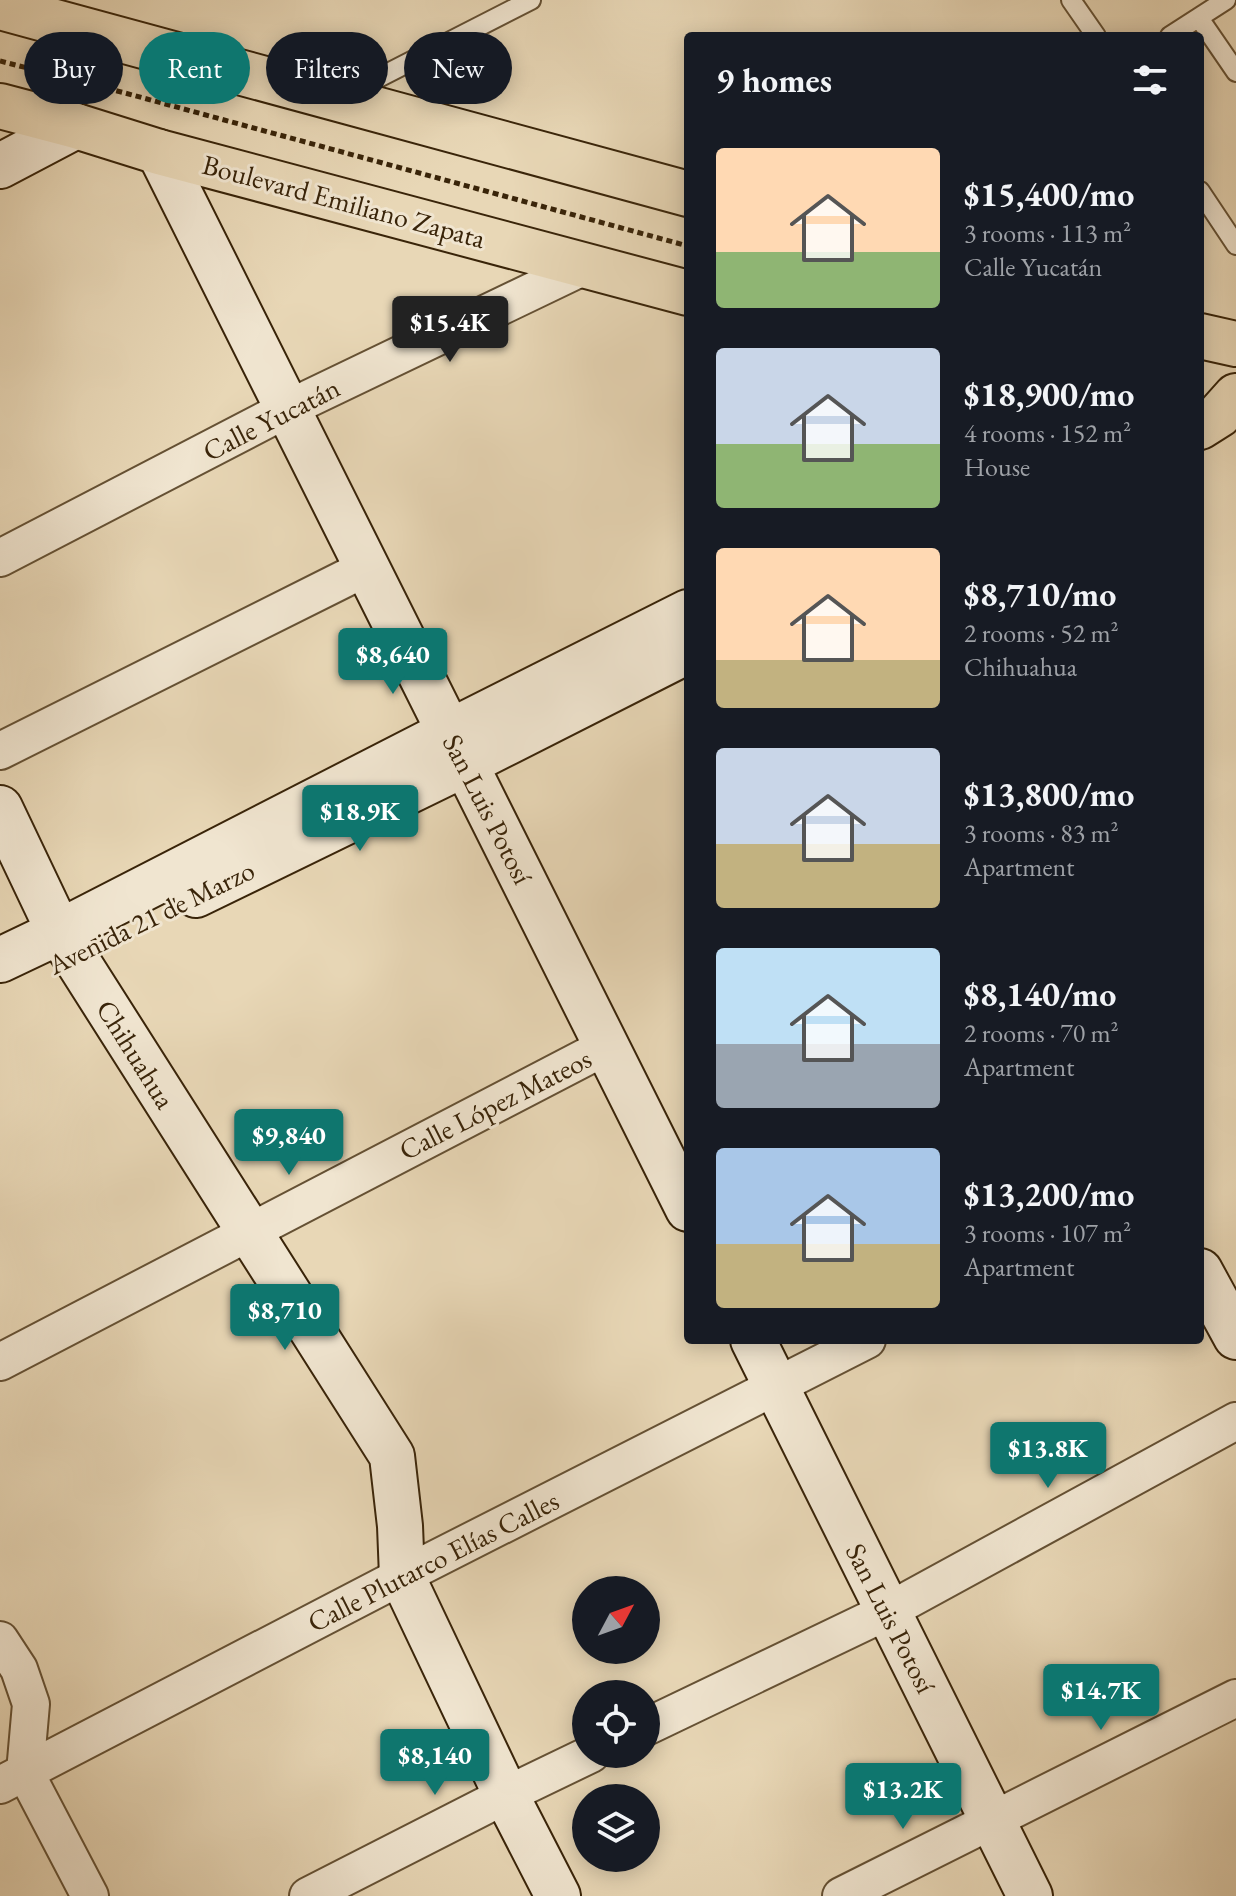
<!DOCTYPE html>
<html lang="en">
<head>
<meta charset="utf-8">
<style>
	body { margin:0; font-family:"EB Garamond",serif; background:#242831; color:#f1f3f6; height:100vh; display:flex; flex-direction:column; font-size:30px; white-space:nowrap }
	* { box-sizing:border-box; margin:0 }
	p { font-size:26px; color:#9ea1a6 }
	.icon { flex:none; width:44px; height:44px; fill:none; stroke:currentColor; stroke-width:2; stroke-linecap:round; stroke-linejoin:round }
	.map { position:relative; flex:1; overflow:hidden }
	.side { position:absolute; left:684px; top:32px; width:520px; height:1312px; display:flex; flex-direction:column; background:#171b24; border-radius:8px; box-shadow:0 4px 20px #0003 }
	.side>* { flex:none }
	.guide { position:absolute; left:24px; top:32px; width:540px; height:72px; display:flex; gap:16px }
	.needle { width:52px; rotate:49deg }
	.controls { position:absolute; left:572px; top:1576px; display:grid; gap:16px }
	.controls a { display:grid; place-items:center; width:88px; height:88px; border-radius:50%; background:#171b24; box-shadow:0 4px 20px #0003; font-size:40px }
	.price { position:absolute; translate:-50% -68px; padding:0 18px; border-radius:8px; background:#0f766e; color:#fff; font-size:26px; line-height:52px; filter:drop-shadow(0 2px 4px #0008) }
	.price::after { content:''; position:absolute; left:50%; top:48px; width:24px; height:18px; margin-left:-12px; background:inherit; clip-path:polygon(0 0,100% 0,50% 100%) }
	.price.active { background:#222; color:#fff }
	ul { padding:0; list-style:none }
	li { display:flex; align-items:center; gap:24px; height:200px; padding:0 32px }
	li span { display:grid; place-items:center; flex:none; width:224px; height:160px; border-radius:8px; color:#555 }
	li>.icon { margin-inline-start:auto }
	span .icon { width:96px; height:96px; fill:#fffc; stroke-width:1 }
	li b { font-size:34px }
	h2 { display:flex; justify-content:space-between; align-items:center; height:96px; padding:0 32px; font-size:34px }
	.pill { padding:0 28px; border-radius:36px; background:#171b24; box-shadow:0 4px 20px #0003; font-size:28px; line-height:72px }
	.pill.active { background:#0f766e; color:#fff }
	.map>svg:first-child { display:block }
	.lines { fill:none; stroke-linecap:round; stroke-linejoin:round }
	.lane-casing { stroke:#655134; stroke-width:22 }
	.street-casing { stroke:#655134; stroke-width:40 }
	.secondary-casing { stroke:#392409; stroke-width:48 }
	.primary-casing { stroke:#392409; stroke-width:48 }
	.path { stroke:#392409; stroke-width:5; stroke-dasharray:6 4; stroke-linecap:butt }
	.lane { stroke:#f0e5d0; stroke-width:18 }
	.street { stroke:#f0e5d0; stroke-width:36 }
	.secondary { stroke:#f0e5d0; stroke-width:44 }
	.primary { stroke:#e8d7b6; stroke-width:44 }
	.labels { text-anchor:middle; stroke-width:6; stroke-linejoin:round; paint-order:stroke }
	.street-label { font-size:28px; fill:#392409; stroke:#f0e5d0 }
</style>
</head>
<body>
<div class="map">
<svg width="1236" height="1896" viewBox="0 0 1236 1896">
	<rect width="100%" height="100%" fill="#e8d7b6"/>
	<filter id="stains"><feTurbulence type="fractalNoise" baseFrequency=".0025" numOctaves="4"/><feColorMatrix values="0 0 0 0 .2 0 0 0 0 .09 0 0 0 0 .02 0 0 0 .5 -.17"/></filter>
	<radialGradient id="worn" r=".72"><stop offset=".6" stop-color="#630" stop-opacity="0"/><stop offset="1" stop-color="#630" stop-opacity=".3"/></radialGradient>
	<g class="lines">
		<defs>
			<path id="lane" d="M1071,0L1096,36
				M1199,18L1236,72
				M1170,36L1226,0
				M345,95L531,0
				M1200,191L1236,245"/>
			<path id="street" d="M0,558L287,409L587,265
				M0,751L366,568
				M0,1362L607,1046
				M0,1640L19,1669L31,1704L25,1772L90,1896
				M646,1727L888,1611L1236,1421
				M0,1785L402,1576L867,1340
				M308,1896L506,1795L591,1754
				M841,1896L1236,1698"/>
			<path id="secondary" d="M159,152L688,1209
				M0,166L76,126
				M0,808L59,932L392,1456L400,1526L402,1576L506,1795L558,1896
				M196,895L465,764L688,651
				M0,960L59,932L449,732L688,612
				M1200,1271L1236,1337
				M753,1340L1030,1896"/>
			<path id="primary" d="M0,7L688,194
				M0,106L76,126L159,152L688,293
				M1200,336L1236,344
				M1200,427L1219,415L1236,396"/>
		</defs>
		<use href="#lane" class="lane-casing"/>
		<use href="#street" class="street-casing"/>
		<use href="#secondary" class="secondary-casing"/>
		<use href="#primary" class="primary-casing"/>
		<path class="path" d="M0,61L125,93L688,246"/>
		<use href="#lane" class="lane"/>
		<use href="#street" class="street"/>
		<use href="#secondary" class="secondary"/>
		<use href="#primary" class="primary"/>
	</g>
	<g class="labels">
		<g class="street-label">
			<text transform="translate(344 201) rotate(15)" y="10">Boulevard Emiliano Zapata</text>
			<text transform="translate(271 419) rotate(-27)" y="10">Calle Yucatán</text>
			<text transform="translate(488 809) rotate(63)" y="10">San Luis Potosí</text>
			<text transform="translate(151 917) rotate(-26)" y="10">Avenida 21 de Marzo</text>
			<text transform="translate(136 1054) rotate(58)" y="10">Chihuahua</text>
			<text transform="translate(495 1104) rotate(-27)" y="10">Calle López Mateos</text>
			<text transform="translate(433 1561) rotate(-27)" y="10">Calle Plutarco Elías Calles</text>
			<text transform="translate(891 1618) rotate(63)" y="10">San Luis Potosí</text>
		</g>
	</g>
	<rect width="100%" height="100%" filter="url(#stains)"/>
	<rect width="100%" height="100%" fill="url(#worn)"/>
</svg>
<div class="controls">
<a><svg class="needle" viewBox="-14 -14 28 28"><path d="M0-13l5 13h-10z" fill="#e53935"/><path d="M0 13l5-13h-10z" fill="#9ea1a6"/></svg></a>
<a><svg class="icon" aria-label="locate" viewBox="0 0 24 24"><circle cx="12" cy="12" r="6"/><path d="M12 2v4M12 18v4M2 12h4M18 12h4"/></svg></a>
<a><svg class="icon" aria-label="layers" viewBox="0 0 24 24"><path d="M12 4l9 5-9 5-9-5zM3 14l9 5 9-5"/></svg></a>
</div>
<b class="price active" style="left:450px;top:364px">$15.4K</b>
<b class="price" style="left:393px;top:696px">$8,640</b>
<b class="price" style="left:360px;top:853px">$18.9K</b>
<b class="price" style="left:289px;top:1177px">$9,840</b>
<b class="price" style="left:285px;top:1352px">$8,710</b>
<b class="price" style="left:1048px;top:1490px">$13.8K</b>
<b class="price" style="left:1101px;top:1732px">$14.7K</b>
<b class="price" style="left:435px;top:1797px">$8,140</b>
<b class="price" style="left:903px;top:1831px">$13.2K</b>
<div class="guide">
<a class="pill">Buy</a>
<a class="pill active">Rent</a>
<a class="pill">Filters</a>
<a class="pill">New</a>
</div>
<section class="side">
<h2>9 homes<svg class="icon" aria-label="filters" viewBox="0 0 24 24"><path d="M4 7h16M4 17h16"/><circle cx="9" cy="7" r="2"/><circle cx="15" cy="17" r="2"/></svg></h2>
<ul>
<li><span style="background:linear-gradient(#ffd9b3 65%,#8fb573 0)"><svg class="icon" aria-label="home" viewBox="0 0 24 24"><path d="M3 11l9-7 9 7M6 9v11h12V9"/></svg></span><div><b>$15,400/mo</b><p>3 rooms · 113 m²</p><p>Calle Yucatán</p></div></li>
<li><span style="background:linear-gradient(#c9d6e8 60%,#8fb573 0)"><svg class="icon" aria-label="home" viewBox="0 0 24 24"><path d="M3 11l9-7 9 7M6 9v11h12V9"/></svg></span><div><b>$18,900/mo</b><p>4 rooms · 152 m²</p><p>House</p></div></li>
<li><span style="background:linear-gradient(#ffd9b3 70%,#c2b280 0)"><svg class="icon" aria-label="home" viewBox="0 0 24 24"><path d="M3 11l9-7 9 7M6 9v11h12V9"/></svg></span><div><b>$8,710/mo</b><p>2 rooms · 52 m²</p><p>Chihuahua</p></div></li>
<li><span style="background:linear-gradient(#c9d6e8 60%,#c2b280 0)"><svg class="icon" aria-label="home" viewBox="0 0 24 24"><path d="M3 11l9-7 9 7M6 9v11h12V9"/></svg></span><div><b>$13,800/mo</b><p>3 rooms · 83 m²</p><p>Apartment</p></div></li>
<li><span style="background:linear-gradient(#bfe0f5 60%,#9aa5b1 0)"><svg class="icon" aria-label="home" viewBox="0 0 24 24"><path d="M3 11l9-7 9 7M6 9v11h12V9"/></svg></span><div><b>$8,140/mo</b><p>2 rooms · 70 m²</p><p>Apartment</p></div></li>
<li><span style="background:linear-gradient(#a9c7e8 60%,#c2b280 0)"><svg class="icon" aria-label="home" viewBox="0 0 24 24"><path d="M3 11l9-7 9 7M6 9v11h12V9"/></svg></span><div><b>$13,200/mo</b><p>3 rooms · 107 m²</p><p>Apartment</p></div></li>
</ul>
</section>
</div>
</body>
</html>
